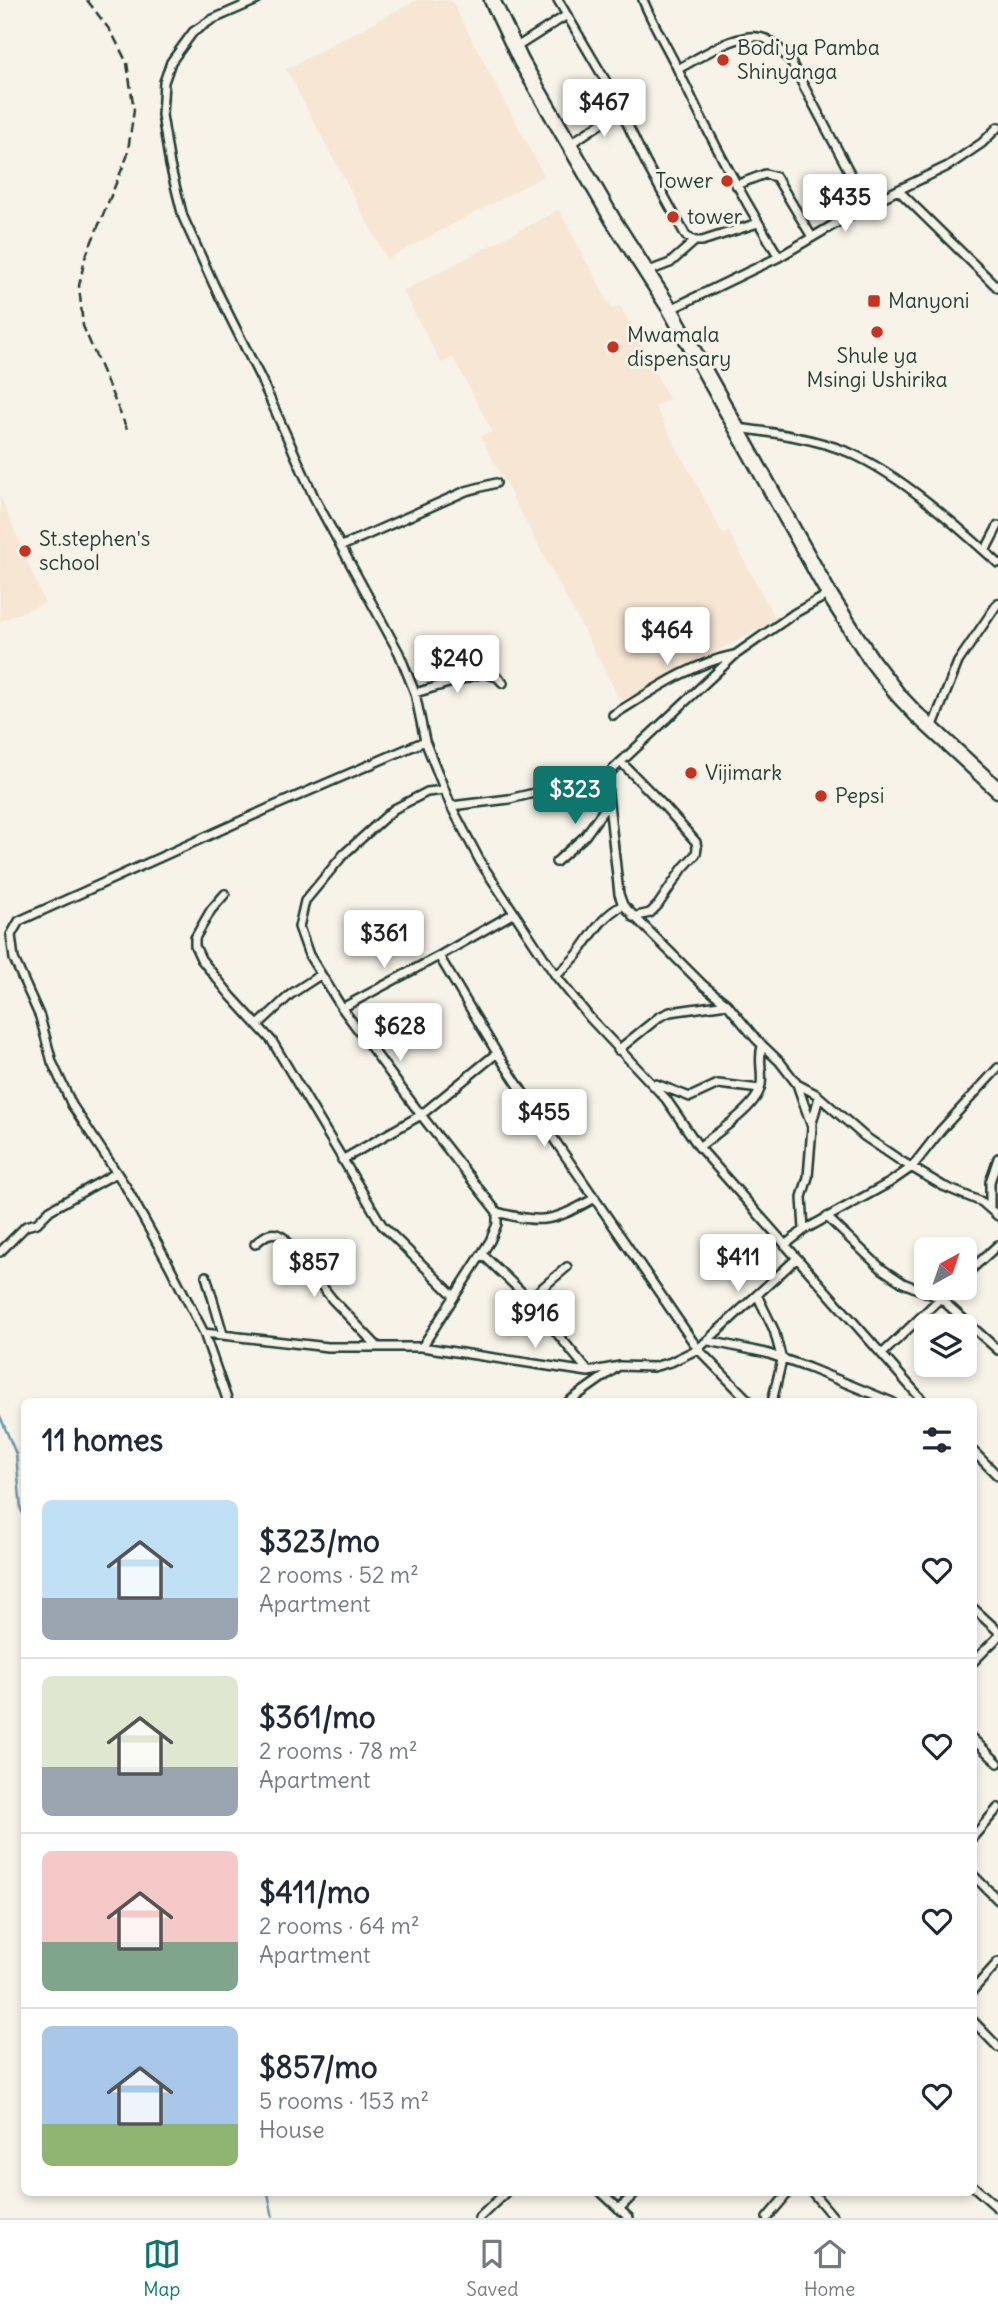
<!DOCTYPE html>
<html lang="en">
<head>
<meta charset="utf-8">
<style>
	body { margin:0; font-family:Delius,sans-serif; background:#f6f6f7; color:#1f2937; height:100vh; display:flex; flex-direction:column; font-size:26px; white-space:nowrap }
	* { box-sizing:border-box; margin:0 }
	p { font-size:23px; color:#747a83 }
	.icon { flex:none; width:38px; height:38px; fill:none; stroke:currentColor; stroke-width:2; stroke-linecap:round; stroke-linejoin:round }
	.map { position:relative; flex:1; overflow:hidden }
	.sheet { position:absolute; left:21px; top:1398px; width:956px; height:798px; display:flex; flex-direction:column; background:#fff; border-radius:10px; box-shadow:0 4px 10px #0003 }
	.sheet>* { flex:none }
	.needle { width:46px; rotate:40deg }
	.tools { position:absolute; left:914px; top:1237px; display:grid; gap:14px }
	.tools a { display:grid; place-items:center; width:63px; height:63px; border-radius:10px; background:#fff; box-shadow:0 4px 10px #0003; font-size:35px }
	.price { position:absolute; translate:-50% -60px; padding:0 16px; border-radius:7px; background:#fff; color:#222; font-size:23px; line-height:46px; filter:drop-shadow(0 2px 4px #0008) }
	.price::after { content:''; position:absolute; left:50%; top:42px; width:21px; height:16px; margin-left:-10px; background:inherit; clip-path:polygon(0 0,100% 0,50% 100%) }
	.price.current { background:#0f766e; color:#fff }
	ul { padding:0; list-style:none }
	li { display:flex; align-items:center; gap:21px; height:175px; padding:0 21px }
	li+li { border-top:2px solid #e0e1e3 }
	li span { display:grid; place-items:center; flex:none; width:196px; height:140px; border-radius:10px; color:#555 }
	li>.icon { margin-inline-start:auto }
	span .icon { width:84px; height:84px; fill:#fffc; stroke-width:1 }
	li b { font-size:30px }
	h2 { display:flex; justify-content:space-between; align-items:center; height:84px; padding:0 21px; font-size:30px }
	.dock { display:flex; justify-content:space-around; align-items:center; height:98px; border-top:2px solid #e0e1e3; background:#fff; font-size:19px; color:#747a83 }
	.dock a { display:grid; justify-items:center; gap:4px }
	.dock .current { color:#0f766e }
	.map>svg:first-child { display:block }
	.built { fill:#f6e6d3 }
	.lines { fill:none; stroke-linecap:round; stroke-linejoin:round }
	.stream { stroke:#6c98ad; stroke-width:2.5 }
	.street-casing { stroke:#1f3d34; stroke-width:12 }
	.highway-casing { stroke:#1f3d34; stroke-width:19 }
	.street { stroke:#f7f3e8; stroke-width:7 }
	.highway { stroke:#f7f3e8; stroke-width:14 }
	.rail { stroke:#1f3d34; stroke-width:2.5; stroke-dasharray:10 5; stroke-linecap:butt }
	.poi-dot { fill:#c8321e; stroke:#f7f3e8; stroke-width:2.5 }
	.labels { text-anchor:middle; stroke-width:6; stroke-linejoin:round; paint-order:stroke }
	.poi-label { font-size:21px; fill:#1f3d34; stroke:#f7f3e8; text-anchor:start }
</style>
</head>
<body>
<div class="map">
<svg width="998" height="2218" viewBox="0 0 998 2218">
	<rect width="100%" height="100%" fill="#f7f3e8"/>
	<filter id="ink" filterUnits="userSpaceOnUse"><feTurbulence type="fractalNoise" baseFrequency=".0143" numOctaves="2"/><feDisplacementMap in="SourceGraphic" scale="14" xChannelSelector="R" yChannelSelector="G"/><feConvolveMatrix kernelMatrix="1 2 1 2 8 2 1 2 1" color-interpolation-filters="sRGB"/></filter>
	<g filter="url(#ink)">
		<path class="built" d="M417,0H451L544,176L387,259L286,69Z
			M559,210L612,309L620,306L669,399L655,407L723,534L729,532L776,620L621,701L481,437L492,431L453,357L441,363L403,291Z
			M0,496L45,603L0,621Z"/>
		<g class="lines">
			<path class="stream" d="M0,1416L16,1454L21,1510L24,1515
				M268,2193L273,2218"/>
			<defs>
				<path id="street" d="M257,0L211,20L193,32L171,62L164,82L162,115L170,165L183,217L214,285L261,379L314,497L399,653L415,693L425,741L451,806L481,863L556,976L590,1018L666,1099L699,1147L924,1402
					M558,0L611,90L646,163L686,236L695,241H702L758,223
					M643,0C653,25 668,48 679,72C709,136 742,197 779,257
					M515,48L567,15
					M678,69C699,58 742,28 766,39C777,44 783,53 791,62L867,205
					M570,144L621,110
					M736,185L765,174L776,177L812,237
					M898,190L998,288
					M646,272L670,263L695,241
					M671,309L779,257L867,205L948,166L982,143L998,127
					M738,428C776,433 813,438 848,452C900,474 956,525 998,563
					M342,546L466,491L496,483
					M985,551L998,526
					M415,693L483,673L497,677L503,683
					M613,715C651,692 690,664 734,655
					M932,728L958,662L998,603
					M622,763L665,807L696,842L697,848L696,854L683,868L658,905L650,913L633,917
					M606,776L619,894L623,905L703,985L727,1004L756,1039L780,1062L797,1084L816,1094L864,1136L901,1161L943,1186L982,1202L998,1216
					M451,806L509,799L606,776L735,655L795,613L829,594
					M556,862L585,836L608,804
					M225,894L211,910L195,938V946L201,959L231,996L272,1041L382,1225L453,1295
					M514,913L439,956L497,1053L549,1132L698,1349L750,1402
					M556,976C564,968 574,960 580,951C593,933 603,915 623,905
					M342,1008L439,956
					M258,1025L291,994L320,975
					M618,1050L659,1017L670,1012L727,1004
					M656,1084L690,1097L718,1084L760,1089
					M797,1084L812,1127L808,1177L802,1197L804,1230
					M812,1123L819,1097
					M699,1147C716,1133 758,1107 761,1085C763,1072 758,1060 762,1046
					M342,1160L421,1115L497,1053
					M990,1208V1182L998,1158
					M497,1212C543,1225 554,1221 595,1198
					M827,1217L882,1269L903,1283L940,1298L998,1350
					M255,1244C265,1235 272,1229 284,1238L332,1299L377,1346
					M785,1245L804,1230L889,1183L912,1167L941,1130L998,1068
					M0,1252L26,1226L37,1223L50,1210L116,1173
					M482,1254L529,1299L588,1371
					M206,1276L223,1334
					M964,1276L998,1245
					M757,1295L774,1330L782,1360L772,1402
					M529,1299L567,1267
					M204,1333L328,1347H422L588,1372L620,1366L653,1367L671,1362L698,1349L796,1259
					M709,1341L766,1353L809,1368L892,1402
					M422,1347L490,1241L497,1224V1212L421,1115L342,1008L309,955L299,927L305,901L344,854L394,809L427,792L444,790
					M882,1354L951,1288
					M228,1402L204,1333L168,1263L126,1187L72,1105L52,1062L40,1017L14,959L11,935L19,921L274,806L425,741
					M568,1402L616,1368
					M973,1451L998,1476
					M973,1608L998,1631
					M973,1662L998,1637
					M973,1739L998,1763
					M973,1837L998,1808
					M973,1875L998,1900
					M973,1990L998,1962
					M973,2021L998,2047
					M973,2186L998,2208
					M602,2193L629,2218
					M813,2193L834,2218
					M619,2209L635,2193
					M479,2218L505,2193
					M767,2218L788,2193"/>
				<path id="highway" d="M492,0L521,61L613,220L670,309L829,594L872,661L899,696L916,714L998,790"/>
			</defs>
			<use href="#street" class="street-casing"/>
			<use href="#highway" class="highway-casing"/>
			<use href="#street" class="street"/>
			<use href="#highway" class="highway"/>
			<path class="rail" d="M87,0L112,33L127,63L134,110L127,157L85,258L79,286L83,326L127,429"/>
		</g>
	</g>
	<g class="poi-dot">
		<circle cx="723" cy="60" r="7"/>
		<circle cx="727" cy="181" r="7"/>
		<circle cx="673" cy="217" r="7"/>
		<rect x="867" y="294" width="14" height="14" rx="3.5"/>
		<circle cx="877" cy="332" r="7"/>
		<circle cx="613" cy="347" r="7"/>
		<circle cx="25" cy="551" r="7"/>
		<circle cx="691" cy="773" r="7"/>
		<circle cx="821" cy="796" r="7"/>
	</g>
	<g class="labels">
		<g class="poi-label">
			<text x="737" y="55">Bodi ya Pamba<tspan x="737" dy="24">Shinyanga</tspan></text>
			<text x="713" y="188" text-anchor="end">Tower</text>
			<text x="687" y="224">tower</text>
			<text x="888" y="308">Manyoni</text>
			<text x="627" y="342">Mwamala<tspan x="627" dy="24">dispensary</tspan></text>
			<text x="877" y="363" text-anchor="middle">Shule ya<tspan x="877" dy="24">Msingi Ushirika</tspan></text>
			<text x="39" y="546">St.stephen's<tspan x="39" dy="24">school</tspan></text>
			<text x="705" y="780">Vijimark</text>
			<text x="835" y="803">Pepsi</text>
		</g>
	</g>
</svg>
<div class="tools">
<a><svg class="needle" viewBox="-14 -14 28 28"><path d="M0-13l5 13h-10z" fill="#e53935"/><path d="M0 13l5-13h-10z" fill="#747a83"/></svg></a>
<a><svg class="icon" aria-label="layers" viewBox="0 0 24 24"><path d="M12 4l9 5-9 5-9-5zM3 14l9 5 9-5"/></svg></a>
</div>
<b class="price" style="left:604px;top:139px">$467</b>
<b class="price" style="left:845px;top:234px">$435</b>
<b class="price" style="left:667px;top:667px">$464</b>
<b class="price" style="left:457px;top:695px">$240</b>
<b class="price current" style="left:575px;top:826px">$323</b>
<b class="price" style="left:384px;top:970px">$361</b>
<b class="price" style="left:400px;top:1063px">$628</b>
<b class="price" style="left:544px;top:1149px">$455</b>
<b class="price" style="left:738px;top:1294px">$411</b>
<b class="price" style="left:314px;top:1299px">$857</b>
<b class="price" style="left:535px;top:1350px">$916</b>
<section class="sheet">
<h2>11 homes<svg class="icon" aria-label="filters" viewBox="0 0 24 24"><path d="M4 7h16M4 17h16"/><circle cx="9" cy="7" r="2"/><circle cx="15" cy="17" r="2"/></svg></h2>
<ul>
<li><span style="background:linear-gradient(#bfe0f5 70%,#9aa5b1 0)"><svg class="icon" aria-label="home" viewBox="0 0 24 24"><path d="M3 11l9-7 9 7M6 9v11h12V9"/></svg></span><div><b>$323/mo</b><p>2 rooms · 52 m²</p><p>Apartment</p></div><svg class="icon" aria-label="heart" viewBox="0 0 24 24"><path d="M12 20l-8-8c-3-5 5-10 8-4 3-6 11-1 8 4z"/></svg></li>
<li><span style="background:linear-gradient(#dfe7d0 65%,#9aa5b1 0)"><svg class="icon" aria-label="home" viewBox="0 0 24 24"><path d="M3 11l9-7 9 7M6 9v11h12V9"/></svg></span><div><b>$361/mo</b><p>2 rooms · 78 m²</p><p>Apartment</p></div><svg class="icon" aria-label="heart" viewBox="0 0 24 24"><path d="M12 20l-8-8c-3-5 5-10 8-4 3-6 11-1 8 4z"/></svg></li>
<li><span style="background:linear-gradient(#f6c9c9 65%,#7fa58c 0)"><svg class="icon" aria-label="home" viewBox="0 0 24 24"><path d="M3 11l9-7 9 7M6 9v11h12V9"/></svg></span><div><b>$411/mo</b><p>2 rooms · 64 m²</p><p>Apartment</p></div><svg class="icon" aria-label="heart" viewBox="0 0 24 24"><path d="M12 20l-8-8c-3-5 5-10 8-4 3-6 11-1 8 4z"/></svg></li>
<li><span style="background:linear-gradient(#a9c7e8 70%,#8fb573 0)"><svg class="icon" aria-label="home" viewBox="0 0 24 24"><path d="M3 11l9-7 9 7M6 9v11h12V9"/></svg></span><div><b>$857/mo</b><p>5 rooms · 153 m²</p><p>House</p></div><svg class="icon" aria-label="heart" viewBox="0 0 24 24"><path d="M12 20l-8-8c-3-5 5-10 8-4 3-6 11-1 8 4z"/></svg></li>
</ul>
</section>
</div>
<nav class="dock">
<a class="current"><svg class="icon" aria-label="map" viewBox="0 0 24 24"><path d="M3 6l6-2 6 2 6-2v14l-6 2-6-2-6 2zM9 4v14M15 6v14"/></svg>Map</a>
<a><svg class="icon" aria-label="saved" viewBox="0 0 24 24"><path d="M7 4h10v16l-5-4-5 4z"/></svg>Saved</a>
<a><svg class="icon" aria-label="home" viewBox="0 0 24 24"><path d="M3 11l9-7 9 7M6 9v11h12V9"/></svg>Home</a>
</nav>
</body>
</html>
